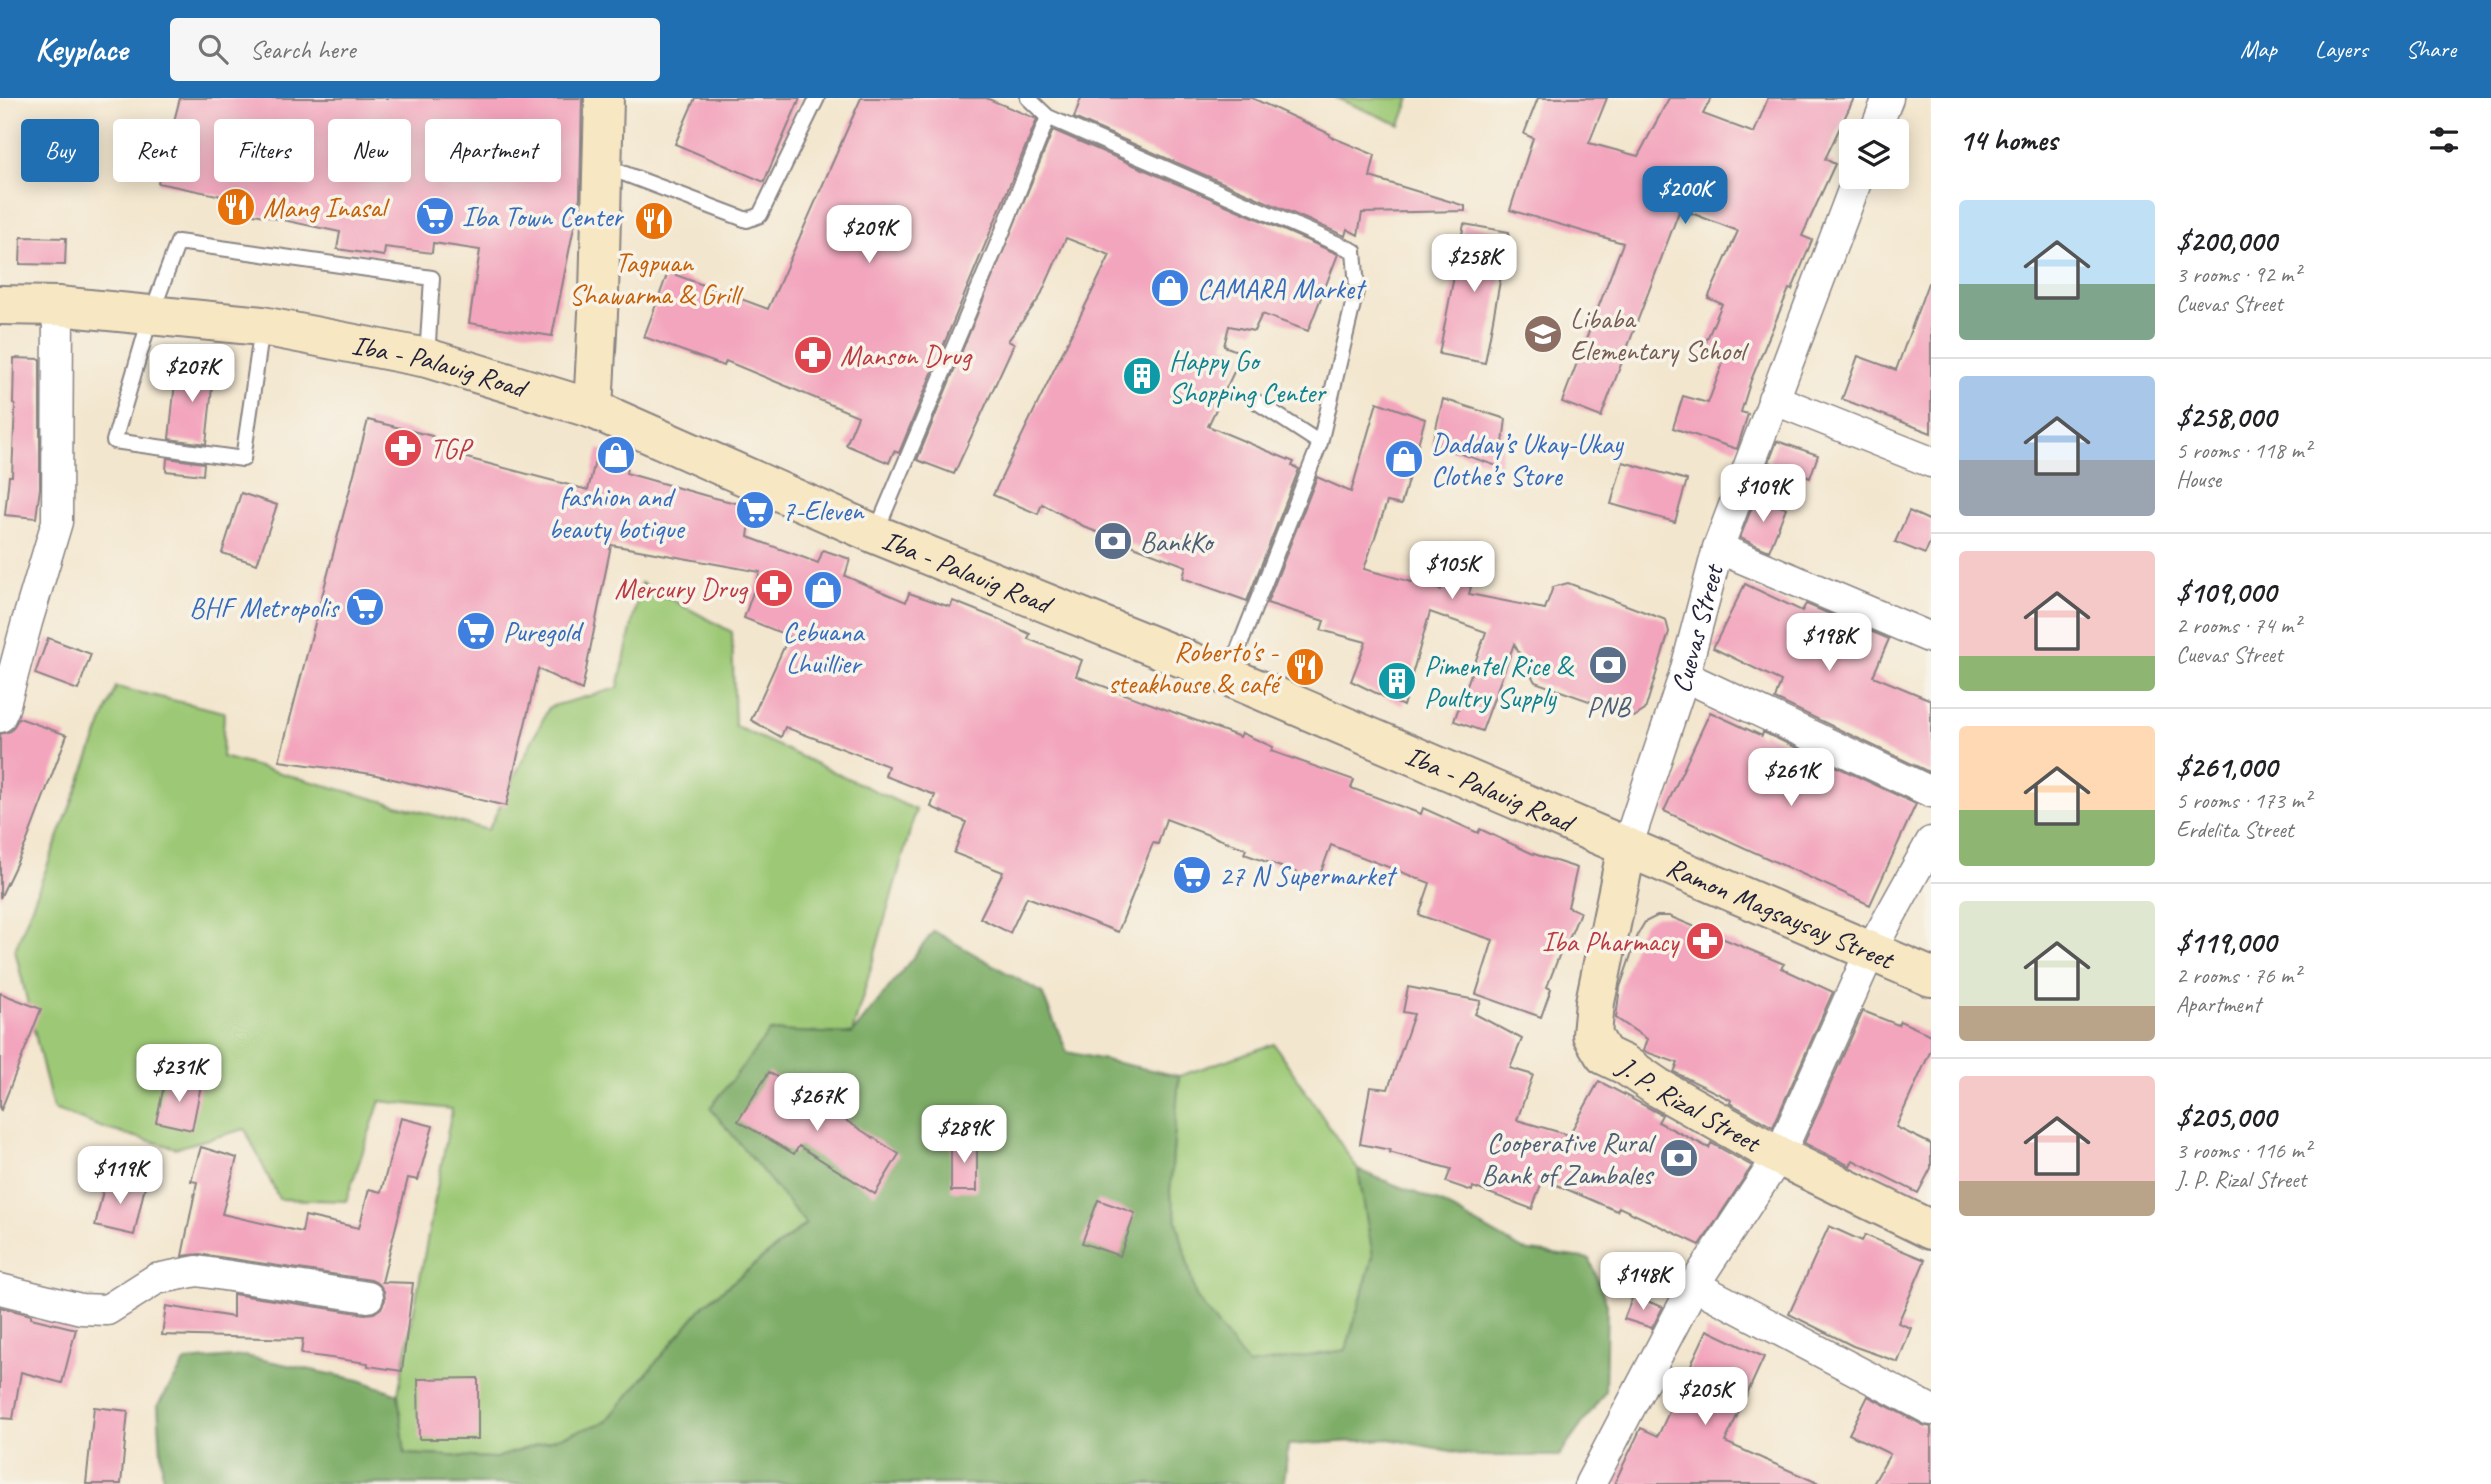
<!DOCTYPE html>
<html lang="en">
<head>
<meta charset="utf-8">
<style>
	body { margin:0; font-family:Caveat,sans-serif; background:#f6f6f6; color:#202124; height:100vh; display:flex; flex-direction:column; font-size:26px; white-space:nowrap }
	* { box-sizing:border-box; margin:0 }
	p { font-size:23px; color:#757577 }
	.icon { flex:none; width:38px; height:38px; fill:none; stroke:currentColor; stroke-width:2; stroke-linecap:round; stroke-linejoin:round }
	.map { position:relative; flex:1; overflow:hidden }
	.panel { display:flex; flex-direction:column; background:#fff; width:560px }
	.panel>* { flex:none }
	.hud { position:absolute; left:21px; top:21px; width:665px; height:63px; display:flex; gap:14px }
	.tools { position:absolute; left:1839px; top:21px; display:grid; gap:14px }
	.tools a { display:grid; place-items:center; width:70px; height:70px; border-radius:7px; background:#fff; box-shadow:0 4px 18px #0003; font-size:35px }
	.price { position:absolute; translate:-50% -60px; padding:0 16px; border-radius:14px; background:#fff; color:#222; font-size:23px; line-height:46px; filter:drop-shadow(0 2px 4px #0008) }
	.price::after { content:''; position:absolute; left:50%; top:42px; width:21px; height:16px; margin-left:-10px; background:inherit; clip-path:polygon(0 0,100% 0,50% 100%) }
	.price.active { background:#1f6fb2; color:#fff }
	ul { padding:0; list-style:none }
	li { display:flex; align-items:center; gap:21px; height:175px; padding:0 28px }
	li+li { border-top:2px solid #e0e0e0 }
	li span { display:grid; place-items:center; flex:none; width:196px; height:140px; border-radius:7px; color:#555 }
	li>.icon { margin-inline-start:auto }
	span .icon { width:84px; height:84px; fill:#fffc; stroke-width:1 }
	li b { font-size:30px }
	h2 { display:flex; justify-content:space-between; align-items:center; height:84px; padding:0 28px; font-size:30px }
	.tag { padding:0 24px; border-radius:7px; background:#fff; box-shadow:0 4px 18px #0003; font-size:24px; line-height:63px }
	.tag.active { background:#1f6fb2; color:#fff }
	header { display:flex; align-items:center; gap:42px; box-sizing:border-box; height:98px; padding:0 35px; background:#1f6fb2; color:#fff }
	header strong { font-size:33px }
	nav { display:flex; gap:38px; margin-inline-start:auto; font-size:24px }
	.search { width:490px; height:63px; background:#f6f6f6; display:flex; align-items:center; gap:18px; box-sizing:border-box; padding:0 24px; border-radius:7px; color:#757577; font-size:26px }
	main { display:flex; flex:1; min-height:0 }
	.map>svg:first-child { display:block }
	.green { fill:#9dc976; stroke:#607658; stroke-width:2 }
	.forest { fill:#7ead67; stroke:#506851; stroke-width:2 }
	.building { fill:#f3a5bd }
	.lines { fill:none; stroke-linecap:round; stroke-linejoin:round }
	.service-casing { stroke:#8a8484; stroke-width:18 }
	.minor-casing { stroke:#8a8484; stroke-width:33 }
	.secondary-casing { stroke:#8a8484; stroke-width:42 }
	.service { stroke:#fff; stroke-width:14 }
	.minor { stroke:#fff; stroke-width:30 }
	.secondary { stroke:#f7e8c3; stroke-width:38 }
	.labels { text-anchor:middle; stroke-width:7; stroke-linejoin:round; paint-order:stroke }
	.food-label { font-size:28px; fill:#c56008; stroke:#f7f3e8; text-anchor:start }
	.shop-label { font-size:28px; fill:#366cbe; stroke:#f7f3e8; text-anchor:start }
	.education-label { font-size:28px; fill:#785e54; stroke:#f7f3e8; text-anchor:start }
	.health-label { font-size:28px; fill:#be3a42; stroke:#f7f3e8; text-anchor:start }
	.culture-label { font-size:28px; fill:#0d838f; stroke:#f7f3e8; text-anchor:start }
	.street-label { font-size:28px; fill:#22223b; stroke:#f7f3e8 }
	.service-label { font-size:28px; fill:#4e5e75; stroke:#f7f3e8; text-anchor:start }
</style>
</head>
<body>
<header>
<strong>Keyplace</strong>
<div class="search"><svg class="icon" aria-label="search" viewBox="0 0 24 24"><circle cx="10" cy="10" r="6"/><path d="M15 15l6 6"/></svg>Search here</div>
<nav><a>Map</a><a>Layers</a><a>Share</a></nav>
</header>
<main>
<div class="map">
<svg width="1931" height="1386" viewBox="0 0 1931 1386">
	<rect width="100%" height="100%" fill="#f7f3e8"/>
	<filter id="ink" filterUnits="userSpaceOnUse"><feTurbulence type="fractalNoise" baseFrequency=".0143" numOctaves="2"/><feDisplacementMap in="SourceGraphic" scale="14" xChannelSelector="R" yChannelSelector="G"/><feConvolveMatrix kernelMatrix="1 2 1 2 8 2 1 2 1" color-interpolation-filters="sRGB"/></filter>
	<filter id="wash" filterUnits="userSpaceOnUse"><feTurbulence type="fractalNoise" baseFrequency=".00686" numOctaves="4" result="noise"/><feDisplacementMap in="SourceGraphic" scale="28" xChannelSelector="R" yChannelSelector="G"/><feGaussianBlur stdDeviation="1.57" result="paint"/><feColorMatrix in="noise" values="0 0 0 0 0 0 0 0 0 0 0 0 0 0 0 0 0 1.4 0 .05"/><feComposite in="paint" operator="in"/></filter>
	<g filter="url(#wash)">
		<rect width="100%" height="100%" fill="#f3e6ce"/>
		<path class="green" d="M1336,0H1410L1400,27Z
			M641,485L732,534L735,628L916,712L852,936L770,933L806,1125L704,1207L606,1324L496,1360L405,1356L398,1296L452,1011L380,1003L346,1103L279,1101L245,1031L176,1050L106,1031L53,1011L15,852L116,589L224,614L222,659L488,732L549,609L618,590Z
			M1274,946L1358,1072L1373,1158L1346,1252L1248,1268L1196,1199L1170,1095L1179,978Z"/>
		<path class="forest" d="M934,833L1042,895L1067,954L1179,978L1170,1095L1196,1199L1248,1267L1346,1252L1373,1158L1358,1072L1441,1105L1523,1152L1590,1161L1607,1207L1605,1294L1559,1358H1476L1390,1341L1288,1347L1284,1386H163L158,1307L186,1263L245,1258L359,1282L398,1296L405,1356L496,1360L606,1324L704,1207L806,1126L710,1010L770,933L852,936Z"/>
		<g id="blocks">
			<path class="building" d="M180,0H582L580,99L552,238L469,225L480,152L433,145L432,155L385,149L384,158L337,151L340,134L230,111L232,100L158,85Z
				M695,0H800L764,84L675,46Z
				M861,0H986L1037,21L899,355L894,353L889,365L846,347L858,318L726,263L724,268L644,239L668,174L768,211Z
				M1081,0H1252L1330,36L1329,38L1375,57L1370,79L1465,108V113L1362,115L1358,137L1347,131L1345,138L1074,20Z
				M1538,0H1607L1589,45L1638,58L1669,0H1711L1703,16L1754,35L1768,0H1854L1825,61L1835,66L1802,138L1812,142L1792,192L1789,191L1751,282L1741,314L1748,316L1737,351L1673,330L1683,298L1708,305L1724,262L1702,253L1722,206L1708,200L1738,133L1686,113L1680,111L1601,319L1562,304L1623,145L1510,112L1533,40L1524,36Z
				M1053,32L1338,156L1308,233L1262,216L1254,233L1229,228L1224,248L1243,255L1208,328L1294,364L1292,368L1299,371L1247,503L1183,480L1186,468L1089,431L1042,406L1038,416L993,397L1110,157L1066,140L1040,199L1008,243L1014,246L954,376L917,362Z
				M1464,126L1509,134L1485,265L1439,256Z
				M21,139L66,140L65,167L20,166Z
				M1928,185L1931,186V335L1842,301L1858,258L1896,272Z
				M14,260L40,261V390L36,420L5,417L9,378H12L15,307L13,306Z
				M177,266L214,270L206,346L169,341Z
				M1443,301L1506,321L1500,369L1432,346Z
				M1377,304L1425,321L1401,407L1387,404L1364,471L1441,492L1445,480L1471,489L1469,496L1545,511L1553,489L1568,485L1666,522L1669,534L1645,612L1634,619L1535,584L1514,546L1482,633L1454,623L1486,534L1430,514L1403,608L1351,583L1366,544L1321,532L1324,523L1267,505L1317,379L1351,394Z
				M368,322L432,338L448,355L588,392L598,351L629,360L626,375L707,398L752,409L748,439L818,465L823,452L850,461L845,478L906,504L909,495L950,509L953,503L998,521L1030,536L1028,541L1082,562L1076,578L1240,639L1242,635L1273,649L1271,653L1354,682L1351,690L1421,716L1423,710L1478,735L1480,731L1531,755L1577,770L1568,809L1580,814L1567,846L1564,845L1547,889L1551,891L1541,919L1476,896L1493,842L1419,817L1430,785L1331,747L1318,782L1244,756L1246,751L1166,721L1158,746L1153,745L1118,834L1027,799L1010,835L980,820L1003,774L954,755L966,724L931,709L935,697L885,678L888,668L785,629L781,639L751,622L789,538L744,520L760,474L611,447L582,592L538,571L506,708L372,676L279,663Z
				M1777,343L1818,357L1810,380L1769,364Z
				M167,360L204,365L203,377L166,373Z
				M1623,364L1687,382L1675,424L1611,406Z
				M241,395L277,407L257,466L222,455Z
				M1755,401L1786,410L1769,453L1740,440Z
				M1909,413L1931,423V442L1925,456L1895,444Z
				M1745,486L1802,513L1806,506L1889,541L1873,578L1931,602V675L1775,601L1781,583L1713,550Z
				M48,540L91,556L78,592L35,576Z
				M1710,614L1762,638L1763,634L1916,706L1870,807L1664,713Z
				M19,620L67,637L26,745L0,800V636L11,633Z
				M1657,818H1669L1784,866L1781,870L1833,894L1773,1029L1730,1005L1731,1002L1674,974L1678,965L1643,953L1647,941L1616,920L1620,889L1639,834L1645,824Z
				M1408,889L1481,903L1475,916L1522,941L1510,970L1533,977L1517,1022L1569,1037L1599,983L1662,1017L1658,1024L1709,1050L1711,1045L1752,1068L1700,1147L1619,1109L1617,1113L1543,1081L1532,1111L1473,1089L1472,1093L1446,1084L1451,1071L1389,1054L1390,1052L1360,1046L1370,989L1388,991L1414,916L1403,914Z
				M0,895L41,911L1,1012L0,1011Z
				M1863,913L1898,927L1900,923L1931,937V952L1896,1029L1931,1046V1070L1918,1095L1853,1062L1850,1068L1804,1045Z
				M769,974L899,1056L875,1096L799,1048L794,1056L738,1023Z
				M166,979L201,987L192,1032L156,1024Z
				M401,1020L433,1028L418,1082L408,1080L382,1184L413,1185L402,1273L368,1268V1265L301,1256L303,1241L162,1237L166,1208L233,1219V1196L365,1216L374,1215L381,1210L385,1202L384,1193L379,1186L371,1182L200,1156L182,1158L197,1084L191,1083L201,1049L237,1060L222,1116L302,1134L305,1118L359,1130L369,1091L381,1094Z
				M951,1041H977V1093H951Z
				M106,1079L145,1088L134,1137L95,1128Z
				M1098,1102L1135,1115L1120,1158L1082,1145Z
				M1829,1128L1862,1143L1865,1137L1925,1162L1898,1225L1911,1230L1898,1264L1853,1248L1789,1216Z
				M1633,1198L1663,1209L1652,1230L1624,1221Z
				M0,1209L31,1217V1220L76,1231L62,1285L21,1274L13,1321L0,1320Z
				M1707,1232L1764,1259L1725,1344L1820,1386H1614L1641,1330L1658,1338Z
				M478,1280V1341H419L418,1281Z
				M1868,1298L1923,1327L1931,1329V1386H1873L1890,1356L1849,1336Z
				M94,1309L128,1313L121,1386H86Z"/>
		</g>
	</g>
	<g filter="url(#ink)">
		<use href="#blocks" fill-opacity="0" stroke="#8a8484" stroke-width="2"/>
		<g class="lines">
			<defs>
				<path id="service" d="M1028,0L1048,19L1354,153L1357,189L1320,345
					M604,68L747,122L760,117L817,0
					M262,230L243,361L114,343L151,217L178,144L432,180L427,260
					M876,434L1002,135L1048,19
					M1228,577L1320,345L1257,304"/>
				<g id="minor">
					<path d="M1875,33L1888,0"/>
					<path d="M1773,301L1931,364"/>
					<path d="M1718,450L1931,540"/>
					<path d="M1684,578L1931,694"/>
					<path d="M0,619L4,610L27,524L57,424L58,208"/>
					<path id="s1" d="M1627,749L1684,578L1718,450L1858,79"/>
					<path d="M1694,1187L1931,1312"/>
					<path d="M0,1191L81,1211L107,1212L156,1181L197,1173L368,1199"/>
					<path d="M1590,1386L1694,1187L1779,1058L1870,854L1931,744"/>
				</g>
				<g id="secondary">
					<path id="s2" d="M0,207L58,208L262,228L427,260L593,311L875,436L1227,578L1931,879"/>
					<path d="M593,311L599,196L604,0"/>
					<path id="s3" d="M1627,749L1595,904L1592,937L1604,957L1625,967L1657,989L1779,1058L1931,1132"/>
				</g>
			</defs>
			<use href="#service" class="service-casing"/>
			<use href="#minor" class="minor-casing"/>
			<use href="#secondary" class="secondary-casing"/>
			<use href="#service" class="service"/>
			<use href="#minor" class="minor"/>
			<use href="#secondary" class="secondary"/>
		</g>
	</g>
	<defs>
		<symbol id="restaurant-disc" viewBox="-11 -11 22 22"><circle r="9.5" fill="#e8710a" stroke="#f7f3e8"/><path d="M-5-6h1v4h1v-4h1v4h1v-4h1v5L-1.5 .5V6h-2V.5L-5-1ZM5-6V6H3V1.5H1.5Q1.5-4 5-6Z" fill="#fff"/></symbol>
		<symbol id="supermarket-disc" viewBox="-11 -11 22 22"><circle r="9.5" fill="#3f7fe0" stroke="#f7f3e8"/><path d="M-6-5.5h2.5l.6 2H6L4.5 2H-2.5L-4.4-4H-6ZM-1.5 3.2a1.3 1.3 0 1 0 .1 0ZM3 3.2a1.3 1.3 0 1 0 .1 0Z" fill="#fff"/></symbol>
		<symbol id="shop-disc" viewBox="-11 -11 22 22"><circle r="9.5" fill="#3f7fe0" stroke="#f7f3e8"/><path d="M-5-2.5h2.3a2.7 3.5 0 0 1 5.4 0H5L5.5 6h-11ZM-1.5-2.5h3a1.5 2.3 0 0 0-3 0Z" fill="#fff"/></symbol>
		<symbol id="school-disc" viewBox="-11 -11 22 22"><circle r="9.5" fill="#8d6e63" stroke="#f7f3e8"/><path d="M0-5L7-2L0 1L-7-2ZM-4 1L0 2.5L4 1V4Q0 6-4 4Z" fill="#fff"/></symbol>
		<symbol id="pharmacy-disc" viewBox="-11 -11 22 22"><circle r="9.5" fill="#e0444e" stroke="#f7f3e8"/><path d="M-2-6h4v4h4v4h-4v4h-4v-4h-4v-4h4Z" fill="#fff"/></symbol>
		<symbol id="building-disc" viewBox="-11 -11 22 22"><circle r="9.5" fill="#0f9aa8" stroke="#f7f3e8"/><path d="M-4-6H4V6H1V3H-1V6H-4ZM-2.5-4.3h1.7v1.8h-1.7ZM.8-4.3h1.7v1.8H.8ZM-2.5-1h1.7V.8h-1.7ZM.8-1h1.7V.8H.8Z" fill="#fff"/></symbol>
		<symbol id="bank-disc" viewBox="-11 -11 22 22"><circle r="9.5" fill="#5c6f8a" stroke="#f7f3e8"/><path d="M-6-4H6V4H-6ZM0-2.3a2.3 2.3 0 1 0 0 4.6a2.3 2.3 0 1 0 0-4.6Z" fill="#fff"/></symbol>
	</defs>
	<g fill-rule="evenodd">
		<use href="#restaurant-disc" x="214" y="87" width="44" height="44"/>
		<use href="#supermarket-disc" x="413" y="96" width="44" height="44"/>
		<use href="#restaurant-disc" x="632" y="101" width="44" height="44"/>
		<use href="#shop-disc" x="1148" y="168" width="44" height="44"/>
		<use href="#school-disc" x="1521" y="214" width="44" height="44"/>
		<use href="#pharmacy-disc" x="791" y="235" width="44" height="44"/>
		<use href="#building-disc" x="1120" y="256" width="44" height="44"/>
		<use href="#pharmacy-disc" x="381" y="328" width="44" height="44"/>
		<use href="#shop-disc" x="594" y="335" width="44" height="44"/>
		<use href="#shop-disc" x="1382" y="339" width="44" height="44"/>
		<use href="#supermarket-disc" x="733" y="390" width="44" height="44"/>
		<use href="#bank-disc" x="1091" y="421" width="44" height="44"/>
		<use href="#pharmacy-disc" x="752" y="468" width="44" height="44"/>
		<use href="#shop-disc" x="801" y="470" width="44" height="44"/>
		<use href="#supermarket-disc" x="343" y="487" width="44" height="44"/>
		<use href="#supermarket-disc" x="454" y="511" width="44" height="44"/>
		<use href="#bank-disc" x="1586" y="545" width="44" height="44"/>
		<use href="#restaurant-disc" x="1283" y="547" width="44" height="44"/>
		<use href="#building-disc" x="1375" y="561" width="44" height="44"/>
		<use href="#supermarket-disc" x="1170" y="755" width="44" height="44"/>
		<use href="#pharmacy-disc" x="1683" y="821" width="44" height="44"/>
		<use href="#bank-disc" x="1657" y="1038" width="44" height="44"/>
	</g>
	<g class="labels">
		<g class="food-label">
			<text x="263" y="119">Mang Inasal</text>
			<text x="654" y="174" text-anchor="middle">Tagpuan<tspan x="654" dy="32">Shawarma &amp; Grill</tspan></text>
			<text x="1278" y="563" text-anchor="end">Roberto's -<tspan x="1278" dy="32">steakhouse &amp; café</tspan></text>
		</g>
		<g class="shop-label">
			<text x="462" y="128">Iba Town Center</text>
			<text x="1197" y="200">CAMARA Market</text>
			<text x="1431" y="355">Dadday’s Ukay-Ukay<tspan x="1431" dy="32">Clothe’s Store</tspan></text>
			<text x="616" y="408" text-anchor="middle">fashion and<tspan x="616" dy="32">beauty botique</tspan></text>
			<text x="782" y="422">7-Eleven</text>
			<text x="338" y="519" text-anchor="end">BHF Metropolis</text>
			<text x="503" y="543">Puregold</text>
			<text x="823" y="543" text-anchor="middle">Cebuana<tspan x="823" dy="32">Lhuillier</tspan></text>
			<text x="1219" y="787">27 N Supermarket</text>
		</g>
		<g class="education-label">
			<text x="1570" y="230">Libaba<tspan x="1570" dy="32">Elementary School</tspan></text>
		</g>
		<g class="health-label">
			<text x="840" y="267">Manson Drug</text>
			<text x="430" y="360">TGP</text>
			<text x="747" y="500" text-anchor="end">Mercury Drug</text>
			<text x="1678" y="853" text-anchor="end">Iba Pharmacy</text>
		</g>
		<g class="culture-label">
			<text x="1169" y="272">Happy Go<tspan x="1169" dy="32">Shopping Center</tspan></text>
			<text x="1424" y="577">Pimentel Rice &amp;<tspan x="1424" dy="32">Poultry Supply</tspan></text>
		</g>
		<g class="street-label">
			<text dy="10" stroke="none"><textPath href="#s2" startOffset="444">Iba - Palauig Road</textPath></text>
			<text dy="10" stroke="none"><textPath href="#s2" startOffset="1012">Iba - Palauig Road</textPath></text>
			<text dy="10" stroke="none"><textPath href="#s1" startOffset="229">Cuevas Street</textPath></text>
			<text dy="10" stroke="none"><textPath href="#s2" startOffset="1578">Iba - Palauig Road</textPath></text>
			<text dy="10" stroke="none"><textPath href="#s2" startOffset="1894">Ramon Magsaysay Street</textPath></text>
			<text dy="10" stroke="none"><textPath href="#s3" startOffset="313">J. P. Rizal Street</textPath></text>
		</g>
		<g class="service-label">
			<text x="1140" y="453">BankKo</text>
			<text x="1608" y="618" text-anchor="middle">PNB</text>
			<text x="1652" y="1054" text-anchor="end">Cooperative Rural<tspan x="1652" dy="32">Bank of Zambales</tspan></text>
		</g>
	</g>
</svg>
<div class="tools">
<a><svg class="icon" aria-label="layers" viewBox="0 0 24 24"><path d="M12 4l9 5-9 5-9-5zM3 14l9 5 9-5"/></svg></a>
</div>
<b class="price active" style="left:1685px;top:128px">$200K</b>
<b class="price" style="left:869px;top:167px">$209K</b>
<b class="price" style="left:1474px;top:196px">$258K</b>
<b class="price" style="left:192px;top:306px">$207K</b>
<b class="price" style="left:1763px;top:426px">$109K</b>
<b class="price" style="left:1452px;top:503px">$105K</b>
<b class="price" style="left:1829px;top:575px">$198K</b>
<b class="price" style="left:1791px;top:710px">$261K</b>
<b class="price" style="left:179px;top:1006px">$231K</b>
<b class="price" style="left:817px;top:1035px">$267K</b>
<b class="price" style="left:964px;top:1067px">$289K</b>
<b class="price" style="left:120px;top:1108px">$119K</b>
<b class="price" style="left:1643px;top:1214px">$148K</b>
<b class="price" style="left:1705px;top:1329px">$205K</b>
<div class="hud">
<a class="tag active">Buy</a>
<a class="tag">Rent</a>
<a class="tag">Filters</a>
<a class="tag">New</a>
<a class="tag">Apartment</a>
</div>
</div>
<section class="panel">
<h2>14 homes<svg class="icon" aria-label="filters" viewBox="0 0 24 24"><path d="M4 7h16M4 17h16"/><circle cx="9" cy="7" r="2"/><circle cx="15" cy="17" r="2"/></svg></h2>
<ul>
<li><span style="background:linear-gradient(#bfe0f5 60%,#7fa58c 0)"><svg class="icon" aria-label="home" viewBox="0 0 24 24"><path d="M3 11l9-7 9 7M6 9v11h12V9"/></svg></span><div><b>$200,000</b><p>3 rooms · 92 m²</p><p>Cuevas Street</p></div></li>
<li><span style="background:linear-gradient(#a9c7e8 60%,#9aa5b1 0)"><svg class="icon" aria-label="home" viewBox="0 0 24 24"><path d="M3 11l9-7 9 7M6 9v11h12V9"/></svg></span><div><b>$258,000</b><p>5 rooms · 118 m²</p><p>House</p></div></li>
<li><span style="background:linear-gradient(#f6c9c9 75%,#8fb573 0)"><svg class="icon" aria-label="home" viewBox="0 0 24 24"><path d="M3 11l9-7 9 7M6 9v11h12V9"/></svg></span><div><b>$109,000</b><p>2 rooms · 74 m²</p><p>Cuevas Street</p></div></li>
<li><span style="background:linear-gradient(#ffd9b3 60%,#8fb573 0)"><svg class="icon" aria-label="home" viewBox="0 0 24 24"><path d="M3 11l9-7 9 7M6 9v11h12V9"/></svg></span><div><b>$261,000</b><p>5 rooms · 173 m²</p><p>Erdelita Street</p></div></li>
<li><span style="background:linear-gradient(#dfe7d0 75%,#b9a48a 0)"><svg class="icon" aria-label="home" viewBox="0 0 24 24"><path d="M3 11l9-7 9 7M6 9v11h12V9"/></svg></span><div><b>$119,000</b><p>2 rooms · 76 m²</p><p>Apartment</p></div></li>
<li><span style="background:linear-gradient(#f6c9c9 75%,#b9a48a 0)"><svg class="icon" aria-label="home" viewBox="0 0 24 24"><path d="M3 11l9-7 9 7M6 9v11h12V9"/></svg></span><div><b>$205,000</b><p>3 rooms · 116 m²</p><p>J. P. Rizal Street</p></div></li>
</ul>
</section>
</main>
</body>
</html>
